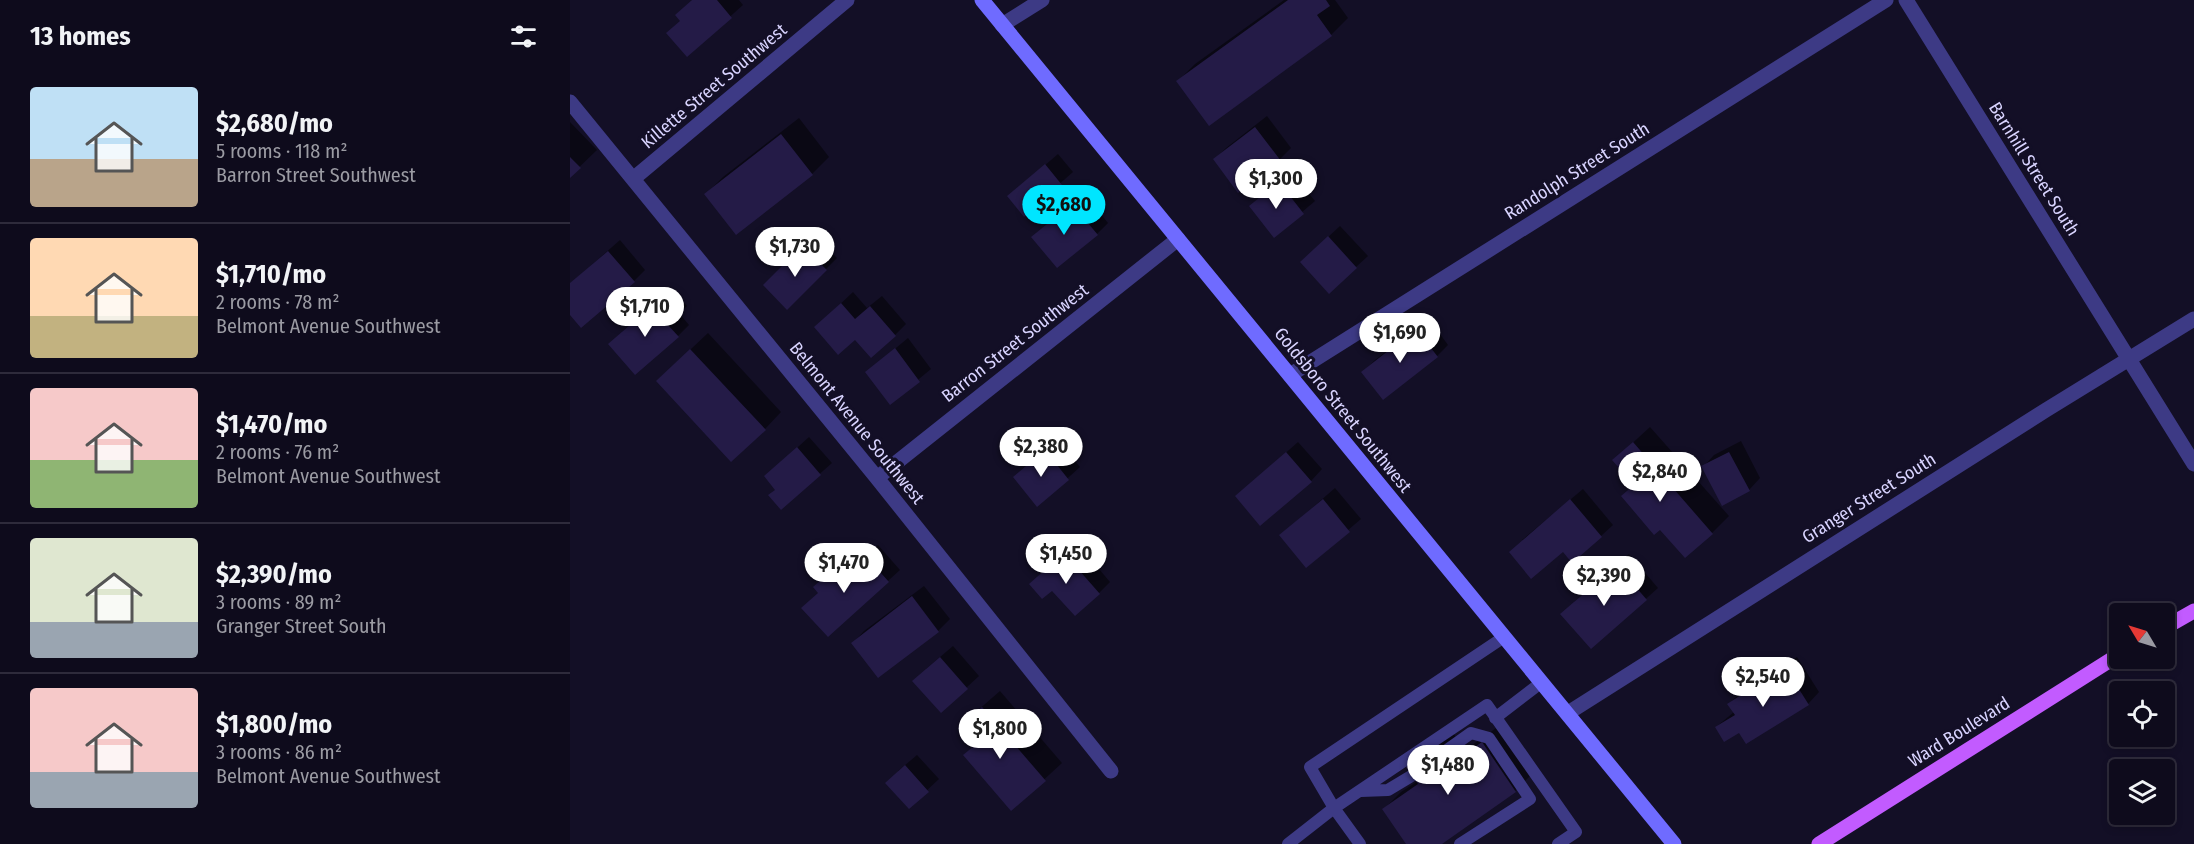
<!DOCTYPE html>
<html lang="en">
<head>
<meta charset="utf-8">
<style>
	body { margin:0; font-family:"Fira Sans Condensed",sans-serif; background:#1c1929; color:#f1f3f6; height:100vh; display:flex; flex-direction:column; font-size:22px; white-space:nowrap }
	* { box-sizing:border-box; margin:0 }
	p { font-size:20px; color:#9b9ba3 }
	.icon { flex:none; width:33px; height:33px; fill:none; stroke:currentColor; stroke-width:2; stroke-linecap:round; stroke-linejoin:round }
	.map { position:relative; flex:1; overflow:hidden }
	.details { display:flex; flex-direction:column; background:#0e0b1c; width:570px }
	.details>* { flex:none }
	.needle { width:39px; rotate:308deg }
	.controls { position:absolute; left:1539px; top:603px; display:grid; gap:12px }
	.controls a { display:grid; place-items:center; width:66px; height:66px; border-radius:6px; background:#0e0b1c; box-shadow:0 3px 9px #0003,0 0 0 2px #2e2b3b; font-size:30px }
	.price { position:absolute; translate:-50% -51px; padding:0 14px; border-radius:21px; background:#fff; color:#222; font-size:20px; line-height:39px; filter:drop-shadow(0 2px 3px #0008) }
	.price::after { content:''; position:absolute; left:50%; top:36px; width:18px; height:14px; margin-left:-9px; background:inherit; clip-path:polygon(0 0,100% 0,50% 100%) }
	.price.current { background:#00e5ff; color:#111 }
	ul { padding:0; list-style:none }
	li { display:flex; align-items:center; gap:18px; height:150px; padding:0 30px }
	li+li { border-top:2px solid #2e2b3b }
	li span { display:grid; place-items:center; flex:none; width:168px; height:120px; border-radius:6px; color:#555 }
	li>.icon { margin-inline-start:auto }
	span .icon { width:72px; height:72px; fill:#fffc; stroke-width:1 }
	li b { font-size:26px }
	h2 { display:flex; justify-content:space-between; align-items:center; height:72px; padding:0 30px; font-size:26px }
	main { display:flex; flex:1; min-height:0 }
	.map>svg:first-child { display:block }
	.shadow { fill:#0007 }
	.building { fill:#241b47 }
	.lines { fill:none; stroke-linecap:round; stroke-linejoin:round }
	.lane { stroke:#3d3a85; stroke-width:12 }
	.street { stroke:#3d3a85; stroke-width:15 }
	.secondary { stroke:#6f6bff; stroke-width:15 }
	.primary { stroke:#c25bff; stroke-width:15 }
	.labels { text-anchor:middle; stroke-width:6; stroke-linejoin:round; paint-order:stroke }
	.street-label { font-size:18px; fill:#d9d4ff; stroke:#130f26 }
</style>
</head>
<body>
<main>
<section class="details">
<h2>13 homes<svg class="icon" aria-label="filters" viewBox="0 0 24 24"><path d="M4 7h16M4 17h16"/><circle cx="9" cy="7" r="2"/><circle cx="15" cy="17" r="2"/></svg></h2>
<ul>
<li><span style="background:linear-gradient(#bfe0f5 60%,#b9a48a 0)"><svg class="icon" aria-label="home" viewBox="0 0 24 24"><path d="M3 11l9-7 9 7M6 9v11h12V9"/></svg></span><div><b>$2,680/mo</b><p>5 rooms · 118 m²</p><p>Barron Street Southwest</p></div></li>
<li><span style="background:linear-gradient(#ffd9b3 65%,#c2b280 0)"><svg class="icon" aria-label="home" viewBox="0 0 24 24"><path d="M3 11l9-7 9 7M6 9v11h12V9"/></svg></span><div><b>$1,710/mo</b><p>2 rooms · 78 m²</p><p>Belmont Avenue Southwest</p></div></li>
<li><span style="background:linear-gradient(#f6c9c9 60%,#8fb573 0)"><svg class="icon" aria-label="home" viewBox="0 0 24 24"><path d="M3 11l9-7 9 7M6 9v11h12V9"/></svg></span><div><b>$1,470/mo</b><p>2 rooms · 76 m²</p><p>Belmont Avenue Southwest</p></div></li>
<li><span style="background:linear-gradient(#dfe7d0 70%,#9aa5b1 0)"><svg class="icon" aria-label="home" viewBox="0 0 24 24"><path d="M3 11l9-7 9 7M6 9v11h12V9"/></svg></span><div><b>$2,390/mo</b><p>3 rooms · 89 m²</p><p>Granger Street South</p></div></li>
<li><span style="background:linear-gradient(#f6c9c9 70%,#9aa5b1 0)"><svg class="icon" aria-label="home" viewBox="0 0 24 24"><path d="M3 11l9-7 9 7M6 9v11h12V9"/></svg></span><div><b>$1,800/mo</b><p>3 rooms · 86 m²</p><p>Belmont Avenue Southwest</p></div></li>
</ul>
</section>
<div class="map">
<svg width="1624" height="844" viewBox="0 0 1624 844">
	<rect width="100%" height="100%" fill="#130f26"/>
	<path class="shadow" d="M122,0H169L173,5L117,55L111,20Z
		M714,0H765L778,18L761,35L639,123L608,81L625,64Z
		M697,116L721,148L710,159H645L656,148Z
		M229,118L259,157L242,174L136,194L153,177Z
		M0,122L27,150L0,176Z
		M488,154L503,172L454,215L439,196Z
		M721,172L745,201L704,236L681,206Z
		M514,193L538,223L527,234L463,237Z
		M770,226L798,256L786,267L743,251Z
		M245,236L267,258L217,308L195,285Z
		M50,240L75,270L64,281L0,313V284Z
		M102,289L117,306L109,313L119,325L108,336L52,332Z
		M283,292L297,308L312,296L336,324L325,335L246,327Z
		M859,319L878,345L867,356L793,372L805,360Z
		M138,333L211,412L195,429L105,364Z
		M338,338L361,369L320,403L297,372Z
		M1080,427L1159,516L1142,533L1090,528L1065,484L1044,460Z
		M239,437L262,463L211,508L207,489L208,465Z
		M487,440L510,467L468,505L445,477Z
		M1171,441L1190,478L1179,490L1133,467L1144,455Z
		M728,442L752,469L741,481L667,496Z
		M765,488L791,519L736,566L711,535Z
		M1013,489L1043,525L1031,536L1002,561L993,550L952,540Z
		M507,543L540,582L529,593L473,573Z
		M308,545L330,570L258,635L256,576L281,554L288,562Z
		M1059,554L1088,588L1022,647L1004,602Z
		M354,586L380,619L368,631L308,676L283,643L294,631Z
		M383,646L409,676L371,711L356,669Z
		M1227,657L1249,692L1238,704L1146,727L1164,712L1159,704L1171,692Z
		M430,691L492,763L442,809L395,755L405,745L407,711Z
		M929,726L962,774L945,791L869,844H838L814,809L831,792L848,781L837,766L881,730L895,750Z
		M347,755L369,779L339,807L328,771Z"/>
	<path class="building" d="M122,0H147L162,18L117,57L96,33L110,21L105,15Z
		M718,0H756L760,6L747,15L762,36L639,126L606,81Z
		M685,127L711,161L668,193L643,159Z
		M211,134L243,175L166,235L134,194Z
		M0,157L11,168L0,178Z
		M475,164L492,185L454,217L437,196Z
		M709,182L734,214L704,238L679,206Z
		M502,204L528,235L487,268L461,237Z
		M758,236L787,268L759,294L730,262Z
		M232,246L257,270L217,310L193,285Z
		M38,251L65,282L11,328L0,315V283Z
		M90,299L106,318L98,325L109,337L65,375L38,344Z
		M271,303L285,319L300,306L326,336L301,358L285,340L268,355L244,327Z
		M846,329L868,357L813,400L791,372Z
		M325,348L350,382L320,405L295,372Z
		M120,349L196,430L161,462L86,381Z
		M1063,442L1143,534L1115,558L1090,530L1084,535L1051,496L1064,485L1042,460Z
		M227,447L251,475L211,510L198,495L205,490L194,476Z
		M475,450L499,480L467,507L443,477Z
		M716,452L742,482L690,526L665,496Z
		M1159,452L1180,491L1152,506L1131,466Z
		M753,499L780,532L736,568L709,535Z
		M1000,499L1032,537L1002,563L993,552L961,579L939,552Z
		M494,553L530,594L505,616L482,591L472,599L459,584Z
		M295,555L319,582L258,637L231,608L248,593L243,587L269,564L276,572Z
		M1047,565L1077,600L1021,649L990,614Z
		M342,596L369,632L308,678L281,643Z
		M370,657L398,689L371,713L342,681Z
		M1215,667L1239,705L1176,744L1169,733L1154,742L1145,727L1165,715L1157,704Z
		M412,707L476,781L441,811L393,755L404,746L388,728Z
		M912,742L946,792L872,844H836L812,809L848,784L835,766L864,746L878,766Z
		M335,765L359,792L339,809L315,783Z"/>
	<g class="lines">
		<path class="lane" d="M934,637L740,767L764,808L917,705L1006,832L988,844
			M925,718L972,682
			M870,755L901,733L919,738L960,799L890,844
			M791,791L818,790L843,775
			M718,844L764,808L790,844"/>
		<path class="street" d="M1336,0L1624,464
			M432,25L472,0
			M0,102L307,478L541,771
			M63,179L277,0
			M720,375L1316,0
			M307,478L608,239
			M998,713L1476,410L1624,319"/>
		<path class="secondary" d="M412,0L1104,844"/>
		<path class="primary" d="M1594,628L1624,611
			M1249,844L1550,654"/>
	</g>
	<g class="labels">
		<g class="street-label">
			<text transform="translate(144 86) rotate(-40)" y="6">Killette Street Southwest</text>
			<text transform="translate(1464 169) rotate(58)" y="6">Barnhill Street South</text>
			<text transform="translate(1007 171) rotate(-32)" y="6">Randolph Street South</text>
			<text transform="translate(445 343) rotate(-38)" y="6">Barron Street Southwest</text>
			<text transform="translate(773 410) rotate(51)" y="6">Goldsboro Street Southwest</text>
			<text transform="translate(287 423) rotate(51)" y="6">Belmont Avenue Southwest</text>
			<text transform="translate(1299 498) rotate(-32)" y="6">Granger Street South</text>
			<text transform="translate(1389 732) rotate(-32)" y="6">Ward Boulevard</text>
		</g>
	</g>
</svg>
<div class="controls">
<a><svg class="needle" viewBox="-14 -14 28 28"><path d="M0-13l5 13h-10z" fill="#e53935"/><path d="M0 13l5-13h-10z" fill="#9b9ba3"/></svg></a>
<a><svg class="icon" aria-label="locate" viewBox="0 0 24 24"><circle cx="12" cy="12" r="6"/><path d="M12 2v4M12 18v4M2 12h4M18 12h4"/></svg></a>
<a><svg class="icon" aria-label="layers" viewBox="0 0 24 24"><path d="M12 4l9 5-9 5-9-5zM3 14l9 5 9-5"/></svg></a>
</div>
<b class="price" style="left:706px;top:210px">$1,300</b>
<b class="price current" style="left:494px;top:236px">$2,680</b>
<b class="price" style="left:225px;top:278px">$1,730</b>
<b class="price" style="left:75px;top:338px">$1,710</b>
<b class="price" style="left:830px;top:364px">$1,690</b>
<b class="price" style="left:471px;top:478px">$2,380</b>
<b class="price" style="left:1090px;top:503px">$2,840</b>
<b class="price" style="left:496px;top:585px">$1,450</b>
<b class="price" style="left:274px;top:594px">$1,470</b>
<b class="price" style="left:1034px;top:607px">$2,390</b>
<b class="price" style="left:1193px;top:708px">$2,540</b>
<b class="price" style="left:430px;top:760px">$1,800</b>
<b class="price" style="left:878px;top:796px">$1,480</b>
</div>
</main>
</body>
</html>
